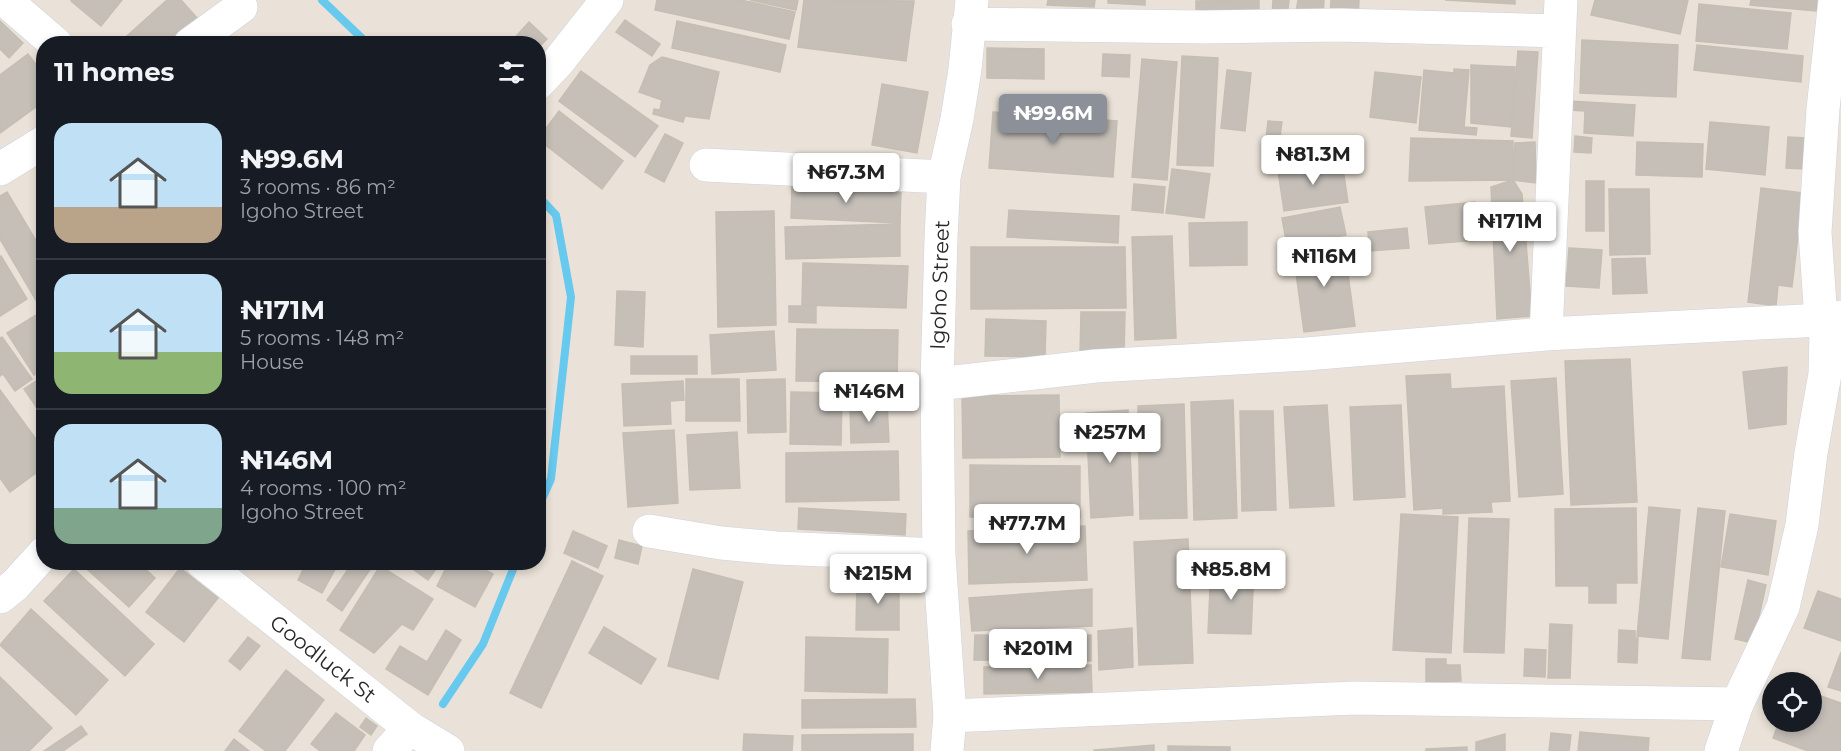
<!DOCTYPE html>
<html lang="en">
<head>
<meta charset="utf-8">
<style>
	body { margin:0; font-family:Montserrat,sans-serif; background:#242831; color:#f1f3f6; height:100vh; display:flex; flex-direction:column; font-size:22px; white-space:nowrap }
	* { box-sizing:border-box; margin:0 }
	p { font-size:20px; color:#9ea1a6 }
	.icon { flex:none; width:33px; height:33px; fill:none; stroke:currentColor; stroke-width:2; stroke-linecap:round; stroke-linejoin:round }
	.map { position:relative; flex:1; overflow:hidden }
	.panel { position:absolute; left:36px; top:36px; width:510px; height:534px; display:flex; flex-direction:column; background:#171b24; border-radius:24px; box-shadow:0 3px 9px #0003 }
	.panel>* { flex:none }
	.controls { position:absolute; left:1762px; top:672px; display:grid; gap:12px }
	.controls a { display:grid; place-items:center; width:60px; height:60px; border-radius:50%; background:#171b24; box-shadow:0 3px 9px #0003; font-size:30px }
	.price { position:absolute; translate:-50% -51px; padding:0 14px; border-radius:6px; background:#fff; color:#222; font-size:20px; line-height:39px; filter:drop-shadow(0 2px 3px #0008) }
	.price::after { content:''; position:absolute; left:50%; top:36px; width:18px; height:14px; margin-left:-9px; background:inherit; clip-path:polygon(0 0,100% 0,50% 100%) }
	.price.active { background:#8c9099; color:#fff }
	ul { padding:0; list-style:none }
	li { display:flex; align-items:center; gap:18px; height:150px; padding:0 18px }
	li+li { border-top:2px solid #363941 }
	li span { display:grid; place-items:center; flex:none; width:168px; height:120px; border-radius:18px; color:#555 }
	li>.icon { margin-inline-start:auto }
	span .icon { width:72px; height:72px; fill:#fffc; stroke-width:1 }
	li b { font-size:26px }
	h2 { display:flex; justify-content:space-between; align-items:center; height:72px; padding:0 18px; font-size:26px }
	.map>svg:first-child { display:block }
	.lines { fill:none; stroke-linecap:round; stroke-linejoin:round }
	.stream { stroke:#68c9ee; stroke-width:8 }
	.building { fill:#c5bfb8; stroke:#c5beb2; stroke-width:1.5 }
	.minor-casing { stroke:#cdd1e0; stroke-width:34 }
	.tertiary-casing { stroke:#cdd1e0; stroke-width:34 }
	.minor { stroke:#fff; stroke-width:33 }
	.tertiary { stroke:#fff; stroke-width:33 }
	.labels { text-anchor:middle; stroke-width:6; stroke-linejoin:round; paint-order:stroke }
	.street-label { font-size:21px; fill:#272727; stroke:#fff }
</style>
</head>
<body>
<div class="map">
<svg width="1841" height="751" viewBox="0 0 1841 751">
	<rect width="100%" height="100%" fill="#eae2d8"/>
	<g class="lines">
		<path class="stream" d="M322,0L368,44
			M538,196L556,215L571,297L551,479L538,508
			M443,704L483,644L516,562"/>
	</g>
	<path class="building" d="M72,0H122L101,26L71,1Z
		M167,0H181L198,19L171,44H118Z
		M657,0H741L795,12L789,39L655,10Z
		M750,0H798L796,10Z
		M804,0L914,1L906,61L798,47Z
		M1048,0H1095L1094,7L1047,5Z
		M1108,0H1145V5L1108,3Z
		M1259,0V19L1196,21V1Z
		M1273,0H1289L1287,18L1272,17Z
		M1298,0H1324L1323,15L1296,12Z
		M1331,0H1359L1358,20L1330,19Z
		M1445,0H1515V4Z
		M1595,0H1688L1680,34L1591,15Z
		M1751,0H1817L1816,11L1750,5Z
		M1699,4L1791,13L1787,49L1696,41Z
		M625,20L660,44L652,56L616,32Z
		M0,21L23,43L9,58L0,49Z
		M677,21L786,45L780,72L672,48Z
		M529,22L547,39L538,48V44H509Z
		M1582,40L1678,45L1676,97L1580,93Z
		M1697,45L1803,56L1801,82L1694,70Z
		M987,48L1044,49V79L987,78Z
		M1518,51L1538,52L1532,138L1511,136Z
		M28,54L44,75V101L0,133V75Z
		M1103,54L1130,55L1129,77L1102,76Z
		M1182,56L1218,58L1213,166L1177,165Z
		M662,57L719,72L709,119L685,116L683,122L653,114L654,109L660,110L662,100L639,92L650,65Z
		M1142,59L1177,62L1167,180L1132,177Z
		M1471,65L1515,67L1511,127L1471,123Z
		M1454,69L1469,70L1464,127L1477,128L1476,135L1419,130L1424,70L1454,73Z
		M1227,70L1251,73L1245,131L1221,128Z
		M581,71L658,126L635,157L559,101Z
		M1375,72L1421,77L1416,123L1370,117Z
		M882,84L928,92L917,153L872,145Z
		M1570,101L1635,105L1633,136L1584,133L1585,111L1569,110Z
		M559,111L623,161L602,189L538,139Z
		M993,112L1117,121L1113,177L989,168Z
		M1268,121L1282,122L1278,150L1265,147Z
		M1710,122L1769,127L1765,175L1706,169Z
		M665,134L683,143L664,182L645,172Z
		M1575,136L1592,138L1591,153L1574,152Z
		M1788,137L1807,138L1805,169L1786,168Z
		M1411,138L1513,141V180L1409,181Z
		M1535,142L1536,183L1513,180L1515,143Z
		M1637,142L1703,144L1702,177L1636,175Z
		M1342,162L1348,202L1284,211L1278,171Z
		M1172,169L1210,174L1204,218L1166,213Z
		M1513,180L1522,194L1532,316L1497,319L1491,187Z
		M1586,181H1604V231H1586Z
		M1134,184L1165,187L1163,213L1132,210Z
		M792,185L901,190L900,223L791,218Z
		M1761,188L1803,193L1792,287L1778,285L1776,306L1748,302Z
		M1609,189H1649L1650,254L1610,255Z
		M7,192L44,254V298L37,302L0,239V196Z
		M1475,202L1479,240L1429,244L1425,207Z
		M1340,207L1346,235L1287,246L1282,218Z
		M1009,210L1119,216L1118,243L1007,237Z
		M774,211L776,325L718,327L716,212Z
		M1247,222V265L1190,266L1189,223Z
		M900,224V256L786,259L785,227Z
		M1407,228L1409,248L1369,251L1368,232Z
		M1172,236L1176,338L1135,340L1132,237Z
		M1344,244L1355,326L1304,332L1293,251Z
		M971,247H1125L1126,308L971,309Z
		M1569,248L1602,250L1599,288L1566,286Z
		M1,256L27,299L0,316V257Z
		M1645,258L1647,293L1613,294L1612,259Z
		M803,263L908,266L906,308L802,305Z
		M617,291L645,292L643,347L615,345Z
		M789,306H816V323L789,322Z
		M41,312L44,316V369L34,375L7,333Z
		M1081,312H1125L1124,355H1080Z
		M986,319L1046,321L1045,357L985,356Z
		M797,329L898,330L897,382L796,381Z
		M774,331L776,370L712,374L710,335Z
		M2,337L32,379L15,391L3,374L0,376V338Z
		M631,356H697V374H631Z
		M1630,359L1637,502L1571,505L1565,361Z
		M1787,367L1786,424L1749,429L1743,372Z
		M1450,374L1451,389L1504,386L1510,501L1491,502L1492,512L1443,514V508L1414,510L1406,376Z
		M44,376V418L24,389Z
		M1556,378L1563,494L1519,497L1511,381Z
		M686,379H739L740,421H686Z
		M785,379L786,432L748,433L747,380Z
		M683,381L684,400L670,401L671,424L624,426L622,384Z
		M0,390L44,450V467L10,492L0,478Z
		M791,392L842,393L841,445L790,444Z
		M1059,395L1060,457L963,458L962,396Z
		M1233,400L1237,518L1194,520L1191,402Z
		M887,403L889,442L851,443L850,405Z
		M1184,404L1187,518L1140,519L1138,406Z
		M1327,405L1334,506L1290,508L1284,407Z
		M1401,405L1405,497L1354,500L1350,407Z
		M1128,410L1133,515L1091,518L1086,413Z
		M1240,411H1273L1276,510L1242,511Z
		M674,430L678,503L628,507L623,433Z
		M737,432L740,488L690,490L687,435Z
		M898,451L899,500L786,502V453Z
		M970,465L1080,466V518L970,517Z
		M1649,507L1680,510L1668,639L1637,636Z
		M799,508L906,514L905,535L798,529Z
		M1636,508L1637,583H1616V603H1589V586H1556L1555,509Z
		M1698,508L1725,511L1710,660L1682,658Z
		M1401,514L1458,517L1451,653L1393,650Z
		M1730,514L1776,521L1768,575L1721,567Z
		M1469,518L1509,519L1504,653L1464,652Z
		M1085,526L1087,580L969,584L968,531Z
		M573,531L607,546L598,568L564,553Z
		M1188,539L1193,663L1139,665L1134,542Z
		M619,540L642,546L638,564L615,558Z
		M572,561L603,576L541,708L510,693Z
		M79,562H138L155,578L129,607Z
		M307,562H339L322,593L298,580Z
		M353,562H375L342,611L327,600Z
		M403,562H441L428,580Z
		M449,562H471L493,574L475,607L437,586Z
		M380,566L433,599L413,630L402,624L374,653L340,630Z
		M1211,567L1254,569L1251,634L1208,633Z
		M180,568L218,598L184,642L146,612Z
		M74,569L154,644L125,676L44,601Z
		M693,569L743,582L718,679L668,666Z
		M857,580H899V630H856Z
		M1748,580L1766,585L1753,643L1735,639Z
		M1092,589V626L972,631L969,598Z
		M1818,591L1841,599V641L1804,628Z
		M31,609L108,680L76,715L0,645Z
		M1550,624L1572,625L1570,678H1548Z
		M604,627L656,659L641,684L589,653Z
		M1132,628L1133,667L1099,670L1098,631Z
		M446,630L461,640L428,695L386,669L400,646L427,662Z
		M1619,630L1635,631V638H1638L1637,663L1618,662Z
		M975,635H1091V661L974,660Z
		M248,637L260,646L240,670L229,661Z
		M806,637L888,639L887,693L805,691Z
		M1525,649L1546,650L1545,677L1524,676Z
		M1841,652V691L1828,687Z
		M1426,659H1446V665H1460L1461,681L1426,682Z
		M1091,665L1092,692L984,694V667Z
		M286,670L324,700L285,751H266L239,731Z
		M0,677L52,728L29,751H0Z
		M1812,693L1841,703V751H1808L1773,738L1779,722H1812Z
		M915,699L916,727L802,728V700Z
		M336,713L365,735L354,751H320L311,744Z
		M366,718L377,726L371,735L360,727Z
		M81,726L87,734L63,751H44Z
		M1580,732L1649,738L1648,751H1578Z
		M1551,733L1571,735L1569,751H1549Z
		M744,734L793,736L792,751H743Z
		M913,734V751H802V735Z
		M1505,734V751H1476V742Z
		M234,739L249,751H225Z
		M1154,745V751H1095L1094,750Z
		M1168,746L1230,747V751H1168Z
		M1467,747V751H1426V749Z"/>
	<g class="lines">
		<defs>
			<path id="minor" d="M5,0L56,44
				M968,24L1203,27L1339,25L1559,31
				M190,44L241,7
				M538,83L558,62L607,0
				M706,165L944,177
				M0,169L44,142
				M1546,334L1561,0
				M937,384L1096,366L1306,354L1546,334L1821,320L1841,317
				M649,531L721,543L777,548L939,555
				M1737,704L1783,607L1802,525L1811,453L1825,374L1826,333L1821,320L1815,232L1823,109L1835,0
				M950,716L939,555L937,384L941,238L944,177L957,119L965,69L972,0
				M389,751L410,728"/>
			<path id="tertiary" d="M202,562L410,728L448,751
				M0,597L15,585L44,553
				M947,751L950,716L1354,698L1737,704L1721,751"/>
		</defs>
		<use href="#minor" class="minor-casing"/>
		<use href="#tertiary" class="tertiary-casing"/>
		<use href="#minor" class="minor"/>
		<use href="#tertiary" class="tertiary"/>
	</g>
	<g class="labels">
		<g class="street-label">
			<text transform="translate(940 285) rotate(-88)" y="7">Igoho Street</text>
			<text transform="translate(323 659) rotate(38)" y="7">Goodluck St</text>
		</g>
	</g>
</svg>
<div class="controls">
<a><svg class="icon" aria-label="locate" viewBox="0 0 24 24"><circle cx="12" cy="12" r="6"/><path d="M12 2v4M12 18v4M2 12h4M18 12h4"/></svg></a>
</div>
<b class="price active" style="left:1053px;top:145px">₦99.6M</b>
<b class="price" style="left:1313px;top:186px">₦81.3M</b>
<b class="price" style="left:846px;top:204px">₦67.3M</b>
<b class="price" style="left:1510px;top:253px">₦171M</b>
<b class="price" style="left:1324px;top:288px">₦116M</b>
<b class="price" style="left:869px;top:423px">₦146M</b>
<b class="price" style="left:1110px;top:464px">₦257M</b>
<b class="price" style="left:1027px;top:555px">₦77.7M</b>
<b class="price" style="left:1231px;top:601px">₦85.8M</b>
<b class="price" style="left:878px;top:605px">₦215M</b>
<b class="price" style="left:1038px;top:680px">₦201M</b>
<section class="panel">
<h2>11 homes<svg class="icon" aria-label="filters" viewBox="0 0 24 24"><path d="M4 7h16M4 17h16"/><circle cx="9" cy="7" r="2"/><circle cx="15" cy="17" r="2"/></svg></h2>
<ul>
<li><span style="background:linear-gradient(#bfe0f5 70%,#b9a48a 0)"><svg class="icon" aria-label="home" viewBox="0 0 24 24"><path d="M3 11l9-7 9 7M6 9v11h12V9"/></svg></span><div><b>₦99.6M</b><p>3 rooms · 86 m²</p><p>Igoho Street</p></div></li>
<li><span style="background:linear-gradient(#bfe0f5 65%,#8fb573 0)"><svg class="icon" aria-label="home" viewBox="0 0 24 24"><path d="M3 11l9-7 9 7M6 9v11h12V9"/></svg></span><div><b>₦171M</b><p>5 rooms · 148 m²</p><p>House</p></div></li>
<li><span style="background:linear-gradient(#bfe0f5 70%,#7fa58c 0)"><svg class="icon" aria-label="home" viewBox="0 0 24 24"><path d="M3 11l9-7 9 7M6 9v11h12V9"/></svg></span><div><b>₦146M</b><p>4 rooms · 100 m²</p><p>Igoho Street</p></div></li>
</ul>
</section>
</div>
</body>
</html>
